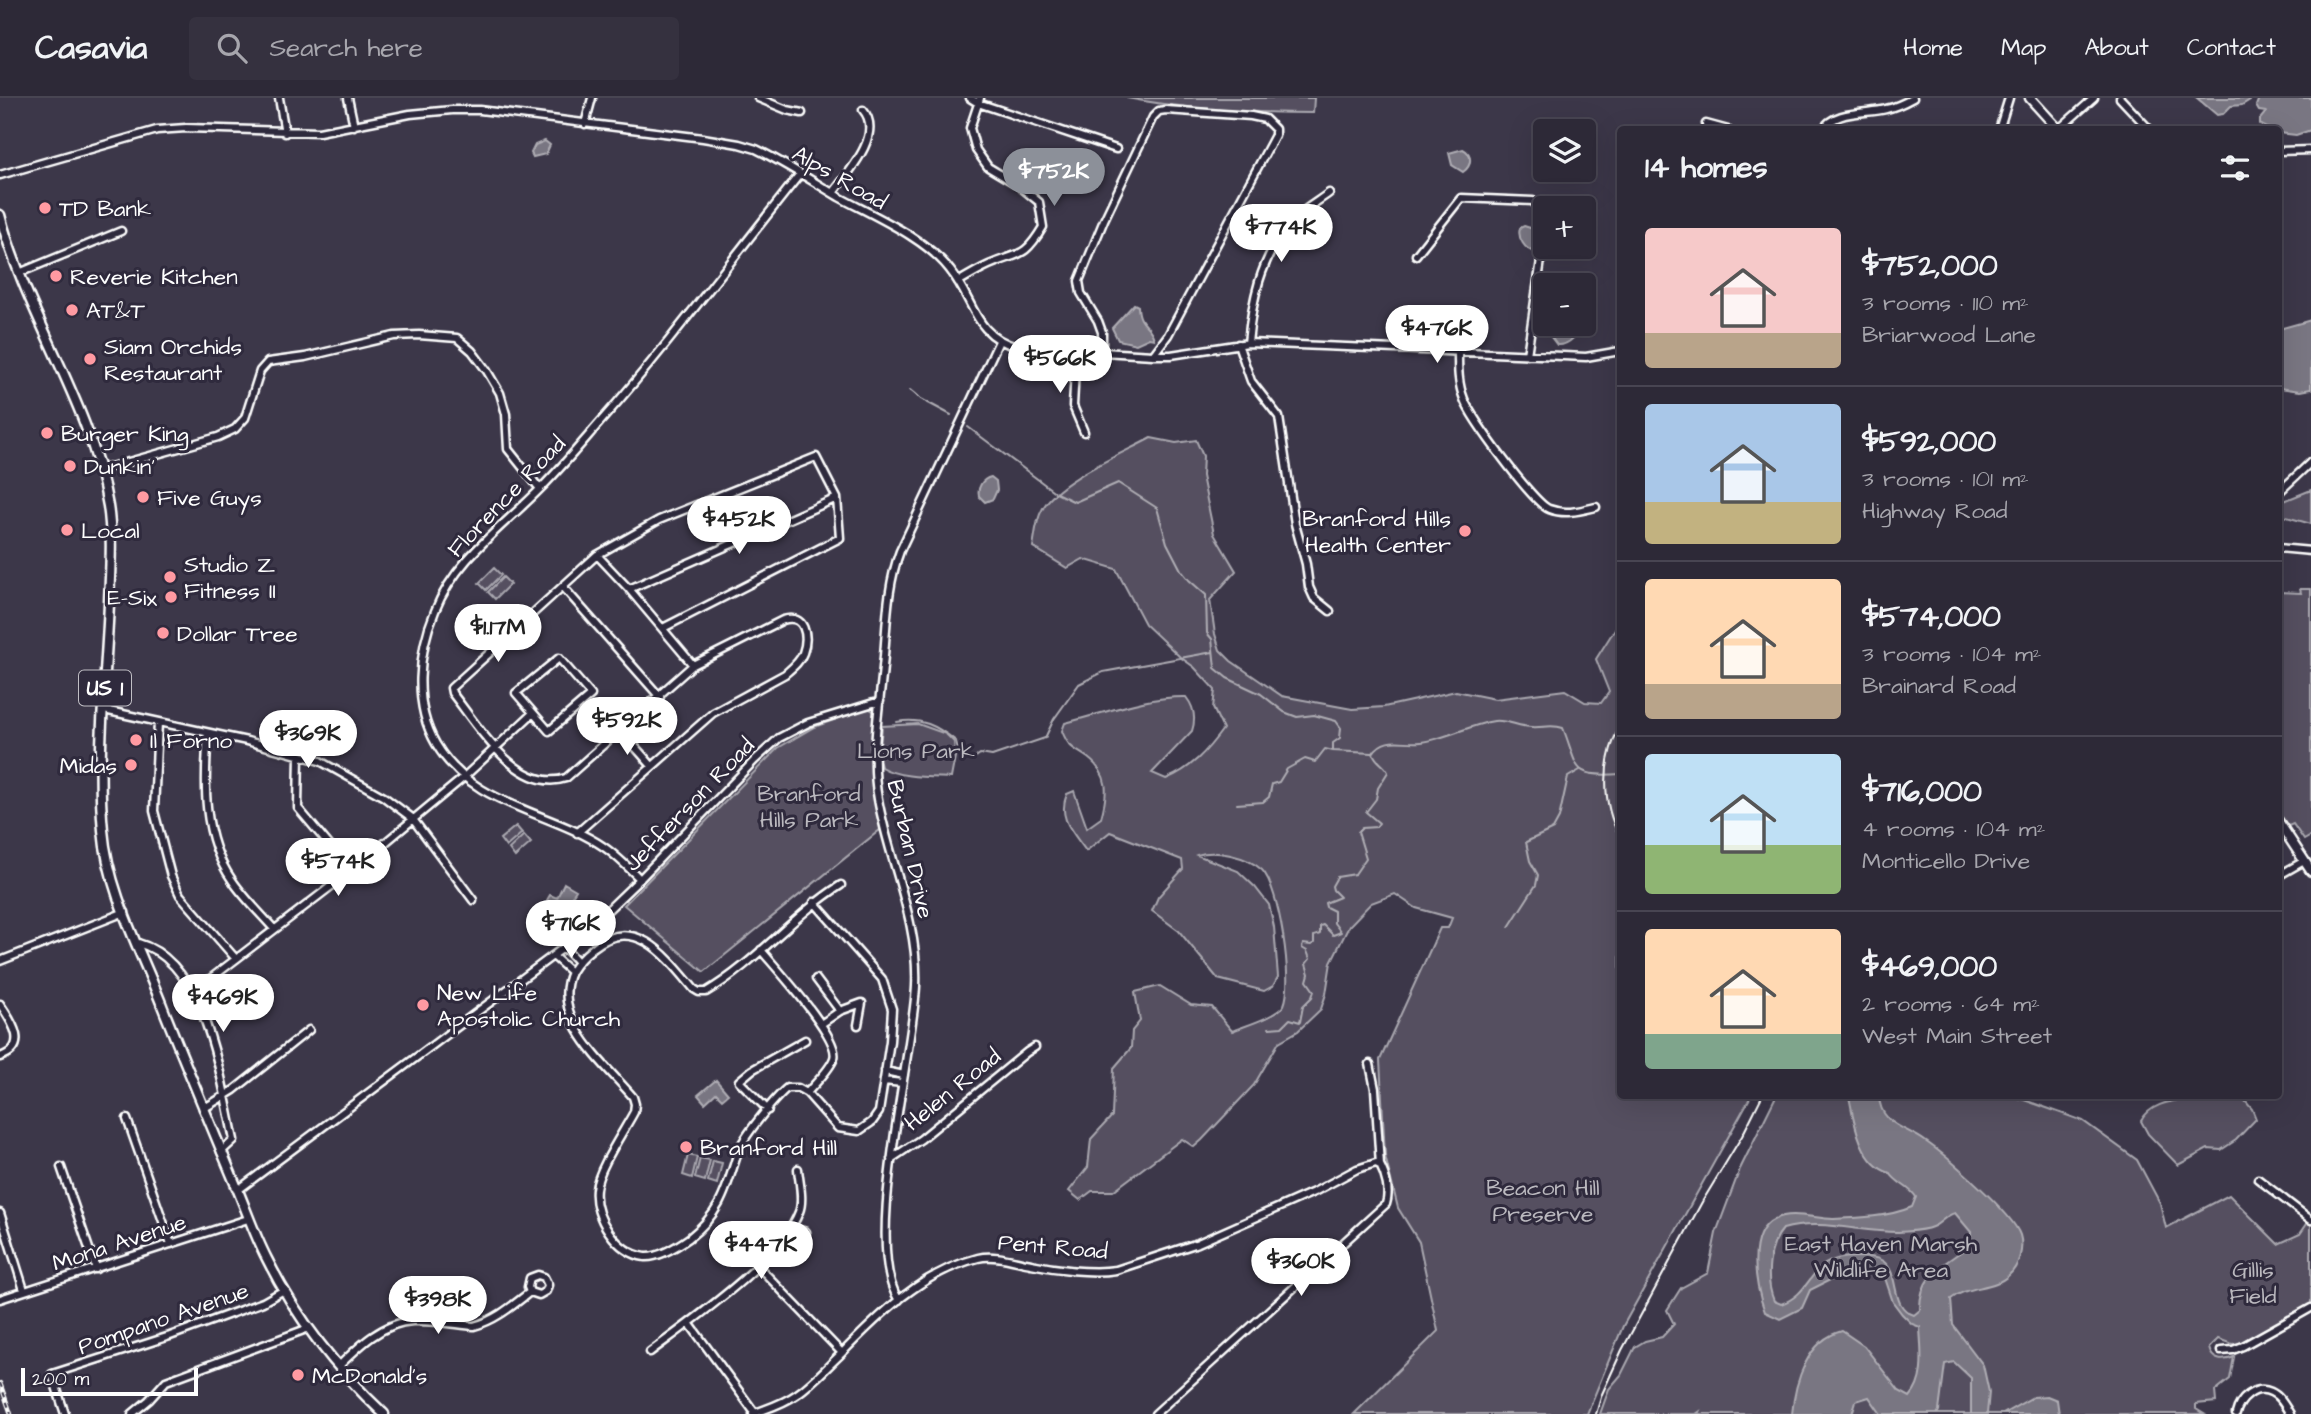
<!DOCTYPE html>
<html lang="en">
<head>
<meta charset="utf-8">
<style>
	body { margin:0; font-family:"Architects Daughter",sans-serif; background:#35313f; color:#f1f3f6; height:100vh; display:flex; flex-direction:column; font-size:26px; white-space:nowrap }
	* { box-sizing:border-box; margin:0 }
	p { font-size:23px; color:#a7a6ad }
	.icon { flex:none; width:38px; height:38px; fill:none; stroke:currentColor; stroke-width:2; stroke-linecap:round; stroke-linejoin:round }
	.map { position:relative; flex:1; overflow:hidden }
	.drawer { position:absolute; left:1617px; top:28px; width:665px; height:973px; display:flex; flex-direction:column; background:#2d2937; border-radius:7px; box-shadow:0 7px 28px #0002,0 0 0 2px #484552 }
	.drawer>* { flex:none }
	.tools { position:absolute; left:1533px; top:21px; display:grid; gap:14px }
	.tools a { display:grid; place-items:center; width:63px; height:63px; border-radius:7px; background:#2d2937; box-shadow:0 7px 28px #0002,0 0 0 2px #484552; font-size:35px }
	.scale { position:absolute; left:21px; bottom:18px; width:177px; box-sizing:border-box; padding-left:7px; border:4px solid #fff; border-top:0; font-size:19px; line-height:24px; white-space:nowrap; color:#fff; -webkit-text-stroke:5px #2f2a3d; paint-order:stroke }
	.price { position:absolute; translate:-50% -60px; padding:0 16px; border-radius:24px; background:#fff; color:#222; font-size:23px; line-height:46px; filter:drop-shadow(0 2px 4px #0008) }
	.price::after { content:''; position:absolute; left:50%; top:42px; width:21px; height:16px; margin-left:-10px; background:inherit; clip-path:polygon(0 0,100% 0,50% 100%) }
	.price.selected { background:#8c9099; color:#fff }
	ul { padding:0; list-style:none }
	li { display:flex; align-items:center; gap:21px; height:175px; padding:0 28px }
	li+li { border-top:2px solid #484552 }
	li span { display:grid; place-items:center; flex:none; width:196px; height:140px; border-radius:7px; color:#555 }
	li>.icon { margin-inline-start:auto }
	span .icon { width:84px; height:84px; fill:#fffc; stroke-width:1 }
	li b { font-size:30px }
	h2 { display:flex; justify-content:space-between; align-items:center; height:84px; padding:0 28px; font-size:30px }
	header { display:flex; align-items:center; gap:42px; box-sizing:border-box; height:98px; padding:0 35px; background:#2d2937; border-bottom:2px solid #484552 }
	header strong { font-size:33px }
	nav { display:flex; gap:38px; margin-inline-start:auto; font-size:24px }
	.search { width:490px; height:63px; background:#35313f; display:flex; align-items:center; gap:18px; box-sizing:border-box; padding:0 24px; border-radius:7px; color:#a7a6ad; font-size:26px }
	.map>svg:first-child { display:block }
	.green { fill:#555060; stroke:#aaa8b0; stroke-width:2 }
	.water { fill:#797682; stroke:#afadb4; stroke-width:2; fill-rule:evenodd }
	.lines { fill:none; stroke-linecap:round; stroke-linejoin:round }
	.stream { stroke:#afadb4; stroke-width:2 }
	.minor-casing { stroke:#fff; stroke-width:11 }
	.major-casing { stroke:#fff; stroke-width:13 }
	.minor { stroke:#2f2a3d; stroke-width:6 }
	.major { stroke:#2f2a3d; stroke-width:8 }
	.tram { stroke:#fff; stroke-width:2 }
	.rail-casing { stroke:#fff; stroke-width:4.5 }
	.rail { stroke:#2f2a3d; stroke-width:2; stroke-dasharray:5; stroke-linecap:butt }
	.poi-dot { fill:#ff9aa2; stroke:#2f2a3d; stroke-width:2.5 }
	.labels { text-anchor:middle; stroke-width:6; stroke-linejoin:round; paint-order:stroke }
	.shield { fill:#2f2a3d; stroke:#c1bfc5; stroke-width:2 }
	.shield-label { font-size:21px; font-weight:bold; fill:#fff }
	.street-label { font-size:23px; fill:#fff; stroke:#2f2a3d }
	.poi-label { font-size:23px; fill:#fff; stroke:#2f2a3d; text-anchor:start }
	.park-label { font-size:23px; fill:#bbb9bf; stroke:#2f2a3d }
</style>
</head>
<body>
<header>
<strong>Casavia</strong>
<div class="search"><svg class="icon" aria-label="search" viewBox="0 0 24 24"><circle cx="10" cy="10" r="6"/><path d="M15 15l6 6"/></svg>Search here</div>
<nav><a>Home</a><a>Map</a><a>About</a><a>Contact</a></nav>
</header>
<div class="map">
<svg width="2311" height="1316" viewBox="0 0 2311 1316">
	<rect width="100%" height="100%" fill="#3c3749"/>
	<filter id="ink" filterUnits="userSpaceOnUse"><feTurbulence type="fractalNoise" baseFrequency=".0143" numOctaves="2"/><feDisplacementMap in="SourceGraphic" scale="14" xChannelSelector="R" yChannelSelector="G"/><feConvolveMatrix kernelMatrix="1 2 1 2 8 2 1 2 1" color-interpolation-filters="sRGB"/></filter>
	<g filter="url(#ink)">
		<path class="green" d="M1127,0H1314L1313,15C1251,15 1189,12 1127,0Z
			M1151,340L1176,345L1196,342L1203,358L1202,378L1214,436L1236,473L1210,502L1215,536L1220,552L1231,563L1282,598L1352,611L1384,609L1456,593L1495,601L1565,592L1585,604L1601,605L1609,594L1596,561L1620,523V998H1751L1623,1228L1587,1316H1354L1438,1233L1419,1144L1398,1110L1385,1058L1380,962L1440,830H1448L1452,820L1416,810L1395,796L1371,805L1349,828L1331,864L1326,896L1321,911L1298,933L1279,944L1254,987L1202,1042L1194,1049L1182,1041L1113,1093H1092L1080,1102L1069,1093L1088,1069L1091,1041L1112,1018L1114,970L1131,950L1132,933L1140,923L1135,894L1160,888L1191,907L1212,909L1232,933C1244,928 1278,918 1284,907C1294,885 1279,788 1262,772C1247,758 1215,751 1197,757L1238,773L1255,789L1269,807L1274,829L1278,879L1273,888L1264,893L1218,881L1179,833L1152,813L1158,799L1183,771L1182,762L1110,734L1086,753C1073,734 1057,720 1067,696L1074,693L1087,730L1101,720C1108,695 1110,677 1088,660C1074,650 1069,651 1062,633L1065,625C1102,616 1148,598 1186,599C1194,609 1196,621 1192,633L1152,675L1166,681C1191,671 1207,653 1223,631L1213,610L1215,592L1194,569L1180,559L1145,526L1116,471L1083,461L1067,470L1033,449C1035,438 1036,422 1042,412C1056,383 1122,356 1151,340Z
			M2311,392V426L2283,418L2279,405Z
			M494,470L501,477L486,492L479,485Z
			M503,479L510,486L495,501L488,494Z
			M2300,491H2311V738L2304,742L2293,726L2286,729L2279,717L2278,494L2301,495Z
			M868,610L875,614C870,660 870,686 881,731L704,874L624,807L778,650L814,629Z
			M918,626L946,636L954,644L955,659L951,680C930,679 899,680 881,669L879,661L882,628Z
			M516,728L522,735L506,749L500,741Z
			M524,737L531,745L515,759L509,751Z
			M1776,998H2013L2083,1023L2137,1062L2160,1105L2166,1130L2229,1097L2278,1146L2300,1136L2309,1123L2311,1125V1206L2240,1245L2232,1246L2218,1241L2209,1250C2212,1263 2223,1264 2234,1259L2230,1281L2215,1293L2216,1304L2196,1306V1311L2204,1316H1698L1699,1314L1696,1316H1600L1609,1291L1621,1277L1635,1249L1645,1243L1662,1239L1674,1226L1667,1212L1681,1190L1708,1175L1716,1135L1740,1071Z
			M2200,998H2241L2252,1011L2256,1021L2236,1042L2221,1052L2208,1051L2178,1067L2148,1036L2141,1023C2152,1002 2179,1003 2200,998Z
			M688,1057L697,1059L692,1080L683,1077Z
			M700,1060L710,1062L705,1083L695,1080Z
			M713,1063L722,1065L717,1086L708,1083Z"/>
		<path class="water" d="M2197,0H2253L2242,7L2231,8L2223,16L2217,17Z
			M2259,0H2311V32L2296,37L2279,35L2278,32L2269,31L2260,26V21L2266,14L2259,13L2256,8Z
			M545,43L550,47L546,56L533,59L531,55L535,47Z
			M1463,51C1473,56 1472,68 1463,74L1452,67L1449,55Z
			M1524,128L1540,133L1535,154C1525,152 1517,140 1520,130Z
			M1134,206L1138,208C1139,229 1150,225 1154,241L1149,240L1136,246L1118,242L1112,230Z
			M2311,222V291L2300,293L2279,290V231Z
			M1583,226C1577,236 1570,248 1557,247L1551,239L1548,226Z
			M991,379L996,383L997,392L993,401L985,404L979,398C977,390 982,381 991,379Z
			M564,785L576,792L564,811L547,802L550,797L557,800Z
			M716,982L728,996L722,1001L716,995L705,1005L698,997Z
			M1849,998H1879C1880,1027 1906,1029 1925,1043C1946,1057 2013,1116 2020,1137C2024,1150 2019,1168 2009,1177C1994,1192 1968,1187 1951,1201L1953,1227L1983,1267L1989,1294L1987,1316H1971V1280L1954,1264L1945,1266L1939,1313L1937,1316H1881L1869,1299L1856,1303L1852,1316H1792C1795,1284 1807,1242 1842,1233L1864,1248L1899,1293L1910,1299C1926,1281 1921,1253 1920,1229L1912,1226L1902,1216L1893,1204L1885,1180L1877,1173L1850,1172L1810,1192L1802,1210L1780,1221L1765,1214C1756,1190 1745,1135 1775,1121C1792,1112 1815,1121 1833,1121C1859,1120 1888,1119 1912,1109L1916,1099C1909,1088 1897,1086 1890,1075C1860,1066 1854,1024 1849,998ZM1955,1115L1971,1134L1970,1147C1944,1167 1919,1176 1920,1212L1914,1217C1889,1209 1901,1176 1883,1163C1875,1158 1865,1159 1856,1159C1806,1158 1816,1194 1781,1206L1774,1203C1765,1182 1768,1148 1783,1131C1820,1120 1862,1135 1899,1134C1909,1133 1923,1133 1932,1129C1941,1126 1945,1117 1955,1115Z
			M2047,1298L2057,1302L2059,1316H2003L2033,1299Z"/>
		<g class="lines">
			<path class="stream" d="M910,292L921,301L951,317
				M968,329L1056,395L1075,404L1118,385L1157,410L1167,445L1181,472L1189,482L1206,497L1207,535L1212,541L1215,570L1227,580L1261,596L1284,614L1297,619L1314,617L1336,623L1341,630L1340,640L1333,645V653L1372,655
				M897,624C921,619 937,628 956,643C957,654 962,658 973,661L980,656L992,658L1045,640L1054,621L1079,586L1103,574L1213,554
				M1237,706L1263,704L1269,699L1272,686L1279,684L1287,671L1305,661L1315,664L1325,651L1333,653
				M1509,829L1536,787L1538,777L1530,763L1526,744L1553,731L1559,720L1568,679L1580,672
				M1269,930L1282,929L1290,921L1300,924L1303,908L1312,899L1314,893L1307,883L1309,876L1306,866L1310,861L1307,853L1302,850L1303,846L1311,847L1314,845V838L1320,836V828L1323,827L1333,837L1341,834L1334,825V813L1326,809L1325,805L1340,799L1333,792L1332,788L1337,779L1355,776L1366,760L1358,734L1362,730L1376,729L1379,725L1366,714L1376,701L1378,690L1388,674C1384,666 1376,664 1373,655C1385,637 1402,646 1421,644C1446,641 1469,627 1494,623C1505,621 1519,629 1531,629C1543,630 1552,626 1563,630C1579,670 1570,680 1620,676"/>
			<defs>
				<path id="minor" d="M279,0L285,35
					M348,0L354,28
					M758,0L787,12L802,15
					M970,0L978,5L1116,51
					M2120,0L2150,32
					M585,26L592,0
					M1706,26L1728,32
					M2059,31L2094,0
					M1823,32C1832,12 1868,16 1886,11C1896,9 1904,5 1913,0
					M1999,32L2009,0
					M2278,53L2311,52
					M0,77L157,32L186,30L319,34L410,16L452,12H480L703,40L739,46L756,51C785,65 812,83 839,99C874,118 926,140 950,172C975,203 973,237 1017,249L1153,257H1171L1248,245L1586,259L1620,253
					M833,95C848,75 884,36 863,12
					M1416,157L1461,100L1533,103L1545,117
					M19,175L121,133
					M958,184C968,178 978,172 989,167C1019,154 1024,161 1043,129L1039,104L1018,87L988,69L976,52L970,30L980,0
					M1248,245C1252,203 1260,163 1287,129C1297,115 1316,105 1329,95
					M1238,246L1251,283L1279,319L1295,426L1306,466L1309,489L1314,500L1330,513
					M1076,253L1073,308L1084,334
					M1102,254V234L1098,223L1081,195L1079,183L1104,122L1153,19L1159,13L1166,12L1251,18L1265,21L1275,31V37L1168,237L1153,257
					M1458,254C1458,271 1458,286 1464,301C1470,319 1534,406 1549,411C1565,417 1579,413 1596,409
					M1527,257L1545,135
					M100,372L218,339L235,331L245,320L260,273L268,264L305,259L394,238L419,237L457,240L472,253L487,273L500,295L506,316L508,351L540,391
					M2278,395L2311,364
					M2278,450L2311,453
					M597,457L629,491L693,567
					M564,490L660,599
					M629,491L837,400
					M559,560L591,597L549,633L516,595Z
					M104,612L247,643L320,663L384,699L412,720L473,802
					M158,624L154,713L171,778L180,797L236,861
					M621,633L652,668
					M208,635C204,685 202,739 232,782C244,800 260,815 274,831
					M299,656L298,710L351,773
					M577,735L713,615L785,576C792,570 800,564 803,555C809,538 805,515 783,522L693,567L566,680C518,696 478,628 452,595L451,590L597,457L659,422L816,359L837,400L840,440L663,530
					M2278,778L2304,763
					M640,781C629,770 617,758 604,749C549,712 473,709 436,646C413,607 418,554 435,513C456,460 502,430 541,390C562,369 581,346 601,323C671,244 734,158 800,76
					M138,845C207,864 221,983 234,1042L221,1054
					M565,850L577,863
					M761,852C775,869 841,940 834,960C830,972 815,985 807,995
					M553,858L571,874C550,921 605,966 633,999L635,1006L634,1014C624,1033 598,1071 596,1091C593,1119 617,1155 645,1159C659,1160 679,1147 689,1140C722,1114 726,1091 738,1054C743,1039 775,1000 787,990H798L807,995L838,1030L859,1033L872,1024L879,1014L890,943L892,911L882,881L814,804
					M0,863L125,814
					M571,874C577,864 584,857 593,850C635,815 668,860 694,891L699,894H706C756,865 792,818 841,787
					M816,881L840,913
					M193,894L351,773L463,680L533,615
					M0,906C12,924 30,949 0,959
					M821,926L840,913L862,905L858,927
					M885,973L904,977
					M884,983L902,985
					M203,1011L234,992L309,932
					M768,1012L739,983L752,972L805,942
					M127,1021L171,1146
					M891,1061L921,1041L1027,954L1035,949
					M61,1069L96,1171
					M2258,1081L2311,1122
					M238,1092L586,833L640,781L755,662L779,640L808,625L880,603
					M0,1115L24,1192
					M791,1129L806,1134
					M758,1168L842,1255
					M0,1201L248,1121
					M899,1202C862,1151 913,956 916,888C919,823 889,764 878,701C870,658 879,612 883,569C887,530 886,490 900,453L999,243
					M689,1225L755,1315
					M2221,1253L2233,1252L2243,1248L2311,1210
					M650,1254C690,1224 782,1160 799,1114C804,1102 799,1083 798,1071
					M339,1268C358,1249 383,1224 413,1223C433,1222 454,1226 474,1228C496,1222 512,1208 530,1194L528,1189L530,1180L538,1177L544,1179L548,1187L546,1193L539,1197L530,1194
					M65,1316L52,1276L170,1238L263,1204L284,1192
					M132,1316L149,1302L166,1283L309,1230
					M753,1316C768,1310 783,1306 797,1296C813,1285 826,1270 840,1257C879,1217 922,1174 978,1160C995,1156 1014,1163 1031,1166C1054,1171 1092,1176 1116,1172L1198,1145L1316,1093L1357,1071L1376,1065L1380,1067
					M1155,1316L1386,1106C1390,1094 1386,1078 1380,1067L1375,991L1370,966
					M2236,1316C2239,1302 2255,1286 2271,1294C2280,1298 2285,1308 2290,1316"/>
				<path id="major" d="M2030,0L2059,32
					M0,117C26,217 91,306 108,408C113,440 110,473 109,505C106,579 96,659 103,732C108,794 141,853 163,910C187,970 212,1030 237,1090C247,1114 255,1138 267,1161C296,1219 337,1272 384,1316
					M2278,723L2311,773"/>
			</defs>
			<use href="#minor" class="minor-casing"/>
			<use href="#major" class="major-casing"/>
			<use href="#minor" class="minor"/>
			<use href="#major" class="major"/>
			<path class="tram" d="M1620,628C1602,662 1601,705 1620,739
				M1596,1316L1602,1296L1622,1252L1702,1104L1742,1038L1762,998"/>
			<defs>
				<path id="rail" d="M0,1285L11,1316"/>
			</defs>
			<use href="#rail" class="rail-casing"/>
			<use href="#rail" class="rail"/>
		</g>
	</g>
	<g class="poi-dot">
		<circle cx="45" cy="110" r="7"/>
		<circle cx="56" cy="178" r="7"/>
		<circle cx="72" cy="212" r="7"/>
		<circle cx="90" cy="261" r="7"/>
		<circle cx="47" cy="335" r="7"/>
		<circle cx="70" cy="368" r="7"/>
		<circle cx="143" cy="399" r="7"/>
		<circle cx="67" cy="432" r="7"/>
		<circle cx="1465" cy="433" r="7"/>
		<circle cx="170" cy="479" r="7"/>
		<circle cx="171" cy="499" r="7"/>
		<circle cx="163" cy="535" r="7"/>
		<circle cx="136" cy="642" r="7"/>
		<circle cx="131" cy="667" r="7"/>
		<circle cx="423" cy="907" r="7"/>
		<circle cx="686" cy="1049" r="7"/>
		<circle cx="298" cy="1277" r="7"/>
	</g>
	<g class="labels">
		<rect class="shield" x="79" y="572.5" width="52" height="35" rx="5"/>
		<g class="shield-label">
			<text x="105" y="597">US 1</text>
		</g>
		<g class="street-label">
			<text transform="translate(840 79) rotate(30)" y="8">Alps Road</text>
			<text transform="translate(506 398) rotate(-46)" y="8">Florence Road</text>
			<text transform="translate(689 706) rotate(-46)" y="8">Jefferson Road</text>
			<text transform="translate(911 751) rotate(77)" y="8">Burban Drive</text>
			<text transform="translate(952 991) rotate(-39)" y="8">Helen Road</text>
			<text transform="translate(119 1144) rotate(-18)" y="8">Mona Avenue</text>
			<text transform="translate(1053 1148) rotate(5)" y="8">Pent Road</text>
			<text transform="translate(163 1220) rotate(-19)" y="8">Pompano Avenue</text>
		</g>
		<g class="poi-label">
			<text x="59" y="118">TD Bank</text>
			<text x="70" y="186">Reverie Kitchen</text>
			<text x="86" y="220">AT&amp;T</text>
			<text x="104" y="256">Siam Orchids<tspan x="104" dy="26">Restaurant</tspan></text>
			<text x="61" y="343">Burger King</text>
			<text x="84" y="376">Dunkin'</text>
			<text x="157" y="407">Five Guys</text>
			<text x="1451" y="428" text-anchor="end">Branford Hills<tspan x="1451" dy="26">Health Center</tspan></text>
			<text x="81" y="440">Local</text>
			<text x="184" y="474">Studio Z<tspan x="184" dy="26">Fitness II</tspan></text>
			<text x="157" y="507" text-anchor="end">E-Six</text>
			<text x="177" y="543">Dollar Tree</text>
			<text x="150" y="650">Il Forno</text>
			<text x="117" y="675" text-anchor="end">Midas</text>
			<text x="437" y="902">New Life<tspan x="437" dy="26">Apostolic Church</tspan></text>
			<text x="700" y="1057">Branford Hill</text>
			<text x="312" y="1285">McDonald's</text>
		</g>
		<g class="park-label">
			<text x="916" y="660">Lions Park</text>
			<text x="809" y="703">Branford<tspan x="809" dy="26">Hills Park</tspan></text>
			<text x="1543" y="1097">Beacon Hill<tspan x="1543" dy="26">Preserve</tspan></text>
			<text x="1881" y="1153">East Haven Marsh<tspan x="1881" dy="26">Wildlife Area</tspan></text>
			<text x="2253" y="1179">Gillis<tspan x="2253" dy="26">Field</tspan></text>
		</g>
	</g>
</svg>
<div class="tools">
<a><svg class="icon" aria-label="layers" viewBox="0 0 24 24"><path d="M12 4l9 5-9 5-9-5zM3 14l9 5 9-5"/></svg></a>
<a>+</a>
<a>−</a>
</div>
<div class="scale">200 m</div>
<b class="price selected" style="left:1054px;top:110px">$752K</b>
<b class="price" style="left:1281px;top:166px">$774K</b>
<b class="price" style="left:1437px;top:267px">$476K</b>
<b class="price" style="left:1060px;top:297px">$566K</b>
<b class="price" style="left:739px;top:458px">$452K</b>
<b class="price" style="left:498px;top:566px">$1.17M</b>
<b class="price" style="left:627px;top:659px">$592K</b>
<b class="price" style="left:308px;top:672px">$369K</b>
<b class="price" style="left:338px;top:800px">$574K</b>
<b class="price" style="left:571px;top:862px">$716K</b>
<b class="price" style="left:223px;top:936px">$469K</b>
<b class="price" style="left:761px;top:1183px">$447K</b>
<b class="price" style="left:1301px;top:1200px">$360K</b>
<b class="price" style="left:438px;top:1238px">$398K</b>
<section class="drawer">
<h2>14 homes<svg class="icon" aria-label="filters" viewBox="0 0 24 24"><path d="M4 7h16M4 17h16"/><circle cx="9" cy="7" r="2"/><circle cx="15" cy="17" r="2"/></svg></h2>
<ul>
<li><span style="background:linear-gradient(#f6c9c9 75%,#b9a48a 0)"><svg class="icon" aria-label="home" viewBox="0 0 24 24"><path d="M3 11l9-7 9 7M6 9v11h12V9"/></svg></span><div><b>$752,000</b><p>3 rooms · 110 m²</p><p>Briarwood Lane</p></div></li>
<li><span style="background:linear-gradient(#a9c7e8 70%,#c2b280 0)"><svg class="icon" aria-label="home" viewBox="0 0 24 24"><path d="M3 11l9-7 9 7M6 9v11h12V9"/></svg></span><div><b>$592,000</b><p>3 rooms · 101 m²</p><p>Highway Road</p></div></li>
<li><span style="background:linear-gradient(#ffd9b3 75%,#b9a48a 0)"><svg class="icon" aria-label="home" viewBox="0 0 24 24"><path d="M3 11l9-7 9 7M6 9v11h12V9"/></svg></span><div><b>$574,000</b><p>3 rooms · 104 m²</p><p>Brainard Road</p></div></li>
<li><span style="background:linear-gradient(#bfe0f5 65%,#8fb573 0)"><svg class="icon" aria-label="home" viewBox="0 0 24 24"><path d="M3 11l9-7 9 7M6 9v11h12V9"/></svg></span><div><b>$716,000</b><p>4 rooms · 104 m²</p><p>Monticello Drive</p></div></li>
<li><span style="background:linear-gradient(#ffd9b3 75%,#7fa58c 0)"><svg class="icon" aria-label="home" viewBox="0 0 24 24"><path d="M3 11l9-7 9 7M6 9v11h12V9"/></svg></span><div><b>$469,000</b><p>2 rooms · 64 m²</p><p>West Main Street</p></div></li>
</ul>
</section>
</div>
</body>
</html>
